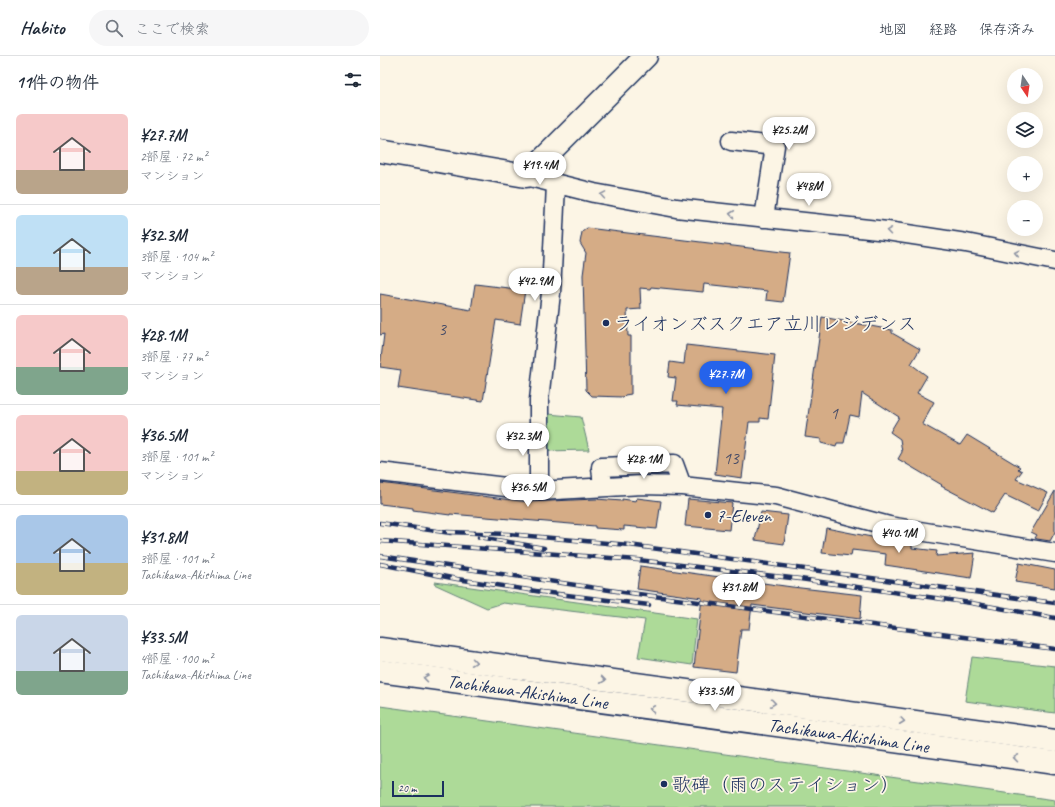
<!DOCTYPE html>
<html lang="ja">
<head>
<meta charset="utf-8">
<style>
	body { margin:0; font-family:Caveat,"Klee One",sans-serif; background:#f6f6f7; color:#1f2937; height:100vh; display:flex; flex-direction:column; font-size:15px; white-space:nowrap }
	* { box-sizing:border-box; margin:0 }
	p { font-size:13px; color:#747a83 }
	.icon { flex:none; width:22px; height:22px; fill:none; stroke:currentColor; stroke-width:2; stroke-linecap:round; stroke-linejoin:round }
	.map { position:relative; flex:1; overflow:hidden }
	.details { display:flex; flex-direction:column; background:#fff; width:380px }
	.details>* { flex:none }
	.needle { width:26px; rotate:167deg }
	.buttons { position:absolute; left:627px; top:12px; display:grid; gap:8px }
	.buttons a { display:grid; place-items:center; width:36px; height:36px; border-radius:50%; background:#fff; box-shadow:0 4px 16px #0002; font-size:20px }
	.scale { position:absolute; left:12px; bottom:10px; width:52px; box-sizing:border-box; padding-left:4px; border:2px solid #1b2f5e; border-top:0; font-size:11px; line-height:14px; white-space:nowrap; color:#1b2f5e; -webkit-text-stroke:3px #fcf5e5; paint-order:stroke }
	.price { position:absolute; translate:-50% -34px; padding:0 9px; border-radius:14px; background:#fff; color:#222; font-size:13px; line-height:26px; filter:drop-shadow(0 1px 2px #0008) }
	.price::after { content:''; position:absolute; left:50%; top:24px; width:12px; height:9px; margin-left:-6px; background:inherit; clip-path:polygon(0 0,100% 0,50% 100%) }
	.price.current { background:#2563eb; color:#fff }
	ul { padding:0; list-style:none }
	li { display:flex; align-items:center; gap:12px; height:100px; padding:0 16px }
	li+li { border-top:1px solid #e0e1e3 }
	li span { display:grid; place-items:center; flex:none; width:112px; height:80px; border-radius:6px; color:#555 }
	li>.icon { margin-inline-start:auto }
	span .icon { width:48px; height:48px; fill:#fffc; stroke-width:1 }
	li b { font-size:17px }
	h2 { display:flex; justify-content:space-between; align-items:center; height:48px; padding:0 16px; font-size:17px }
	header { display:flex; align-items:center; gap:24px; box-sizing:border-box; height:56px; padding:0 20px; background:#fff; border-bottom:1px solid #e0e1e3 }
	header strong { font-size:19px }
	nav { display:flex; gap:22px; margin-inline-start:auto; font-size:14px }
	.search { width:280px; height:36px; background:#f6f6f7; display:flex; align-items:center; gap:10px; box-sizing:border-box; padding:0 14px; border-radius:22px; color:#747a83; font-size:15px }
	main { display:flex; flex:1; min-height:0 }
	.map>svg:first-child { display:block }
	.green { fill:#adda98; stroke:#64847b }
	.building { fill:#d5ac86; stroke:#1b2f5e }
	.lines { fill:none; stroke-linecap:round; stroke-linejoin:round }
	.minor-casing { stroke:#1b2f5e; stroke-width:21 }
	.secondary-casing { stroke:#1b2f5e; stroke-width:25 }
	.minor { stroke:#fcf5e5; stroke-width:18 }
	.secondary { stroke:#fcf5e5; stroke-width:22 }
	.rail-casing { stroke:#1b2f5e; stroke-width:4.5 }
	.rail { stroke:#fcf5e5; stroke-width:3; stroke-dasharray:9; stroke-linecap:butt }
	.oneway { stroke:#8c92a2 }
	.poi-dot { fill:#1b2f5e; stroke:#fcf5e5; stroke-width:1.5 }
	.labels { text-anchor:middle; stroke-width:3.5; stroke-linejoin:round; paint-order:stroke }
	.number-label { font-size:17px; fill:#4a4e68 }
	.poi-label { font-size:19px; fill:#1b2f5e; stroke:#fcf5e5; text-anchor:start }
	.street-label { font-size:19px; fill:#1b2f5e; stroke:#fcf5e5 }
</style>
</head>
<body>
<header>
<strong>Habito</strong>
<div class="search"><svg class="icon" aria-label="search" viewBox="0 0 24 24"><circle cx="10" cy="10" r="6"/><path d="M15 15l6 6"/></svg>ここで検索</div>
<nav><a>地図</a><a>経路</a><a>保存済み</a></nav>
</header>
<main>
<section class="details">
<h2>11件の物件<svg class="icon" aria-label="filters" viewBox="0 0 24 24"><path d="M4 7h16M4 17h16"/><circle cx="9" cy="7" r="2"/><circle cx="15" cy="17" r="2"/></svg></h2>
<ul>
<li><span style="background:linear-gradient(#f6c9c9 70%,#b9a48a 0)"><svg class="icon" aria-label="home" viewBox="0 0 24 24"><path d="M3 11l9-7 9 7M6 9v11h12V9"/></svg></span><div><b>¥27.7M</b><p>2部屋 · 72 m²</p><p>マンション</p></div></li>
<li><span style="background:linear-gradient(#bfe0f5 65%,#b9a48a 0)"><svg class="icon" aria-label="home" viewBox="0 0 24 24"><path d="M3 11l9-7 9 7M6 9v11h12V9"/></svg></span><div><b>¥32.3M</b><p>3部屋 · 104 m²</p><p>マンション</p></div></li>
<li><span style="background:linear-gradient(#f6c9c9 65%,#7fa58c 0)"><svg class="icon" aria-label="home" viewBox="0 0 24 24"><path d="M3 11l9-7 9 7M6 9v11h12V9"/></svg></span><div><b>¥28.1M</b><p>3部屋 · 77 m²</p><p>マンション</p></div></li>
<li><span style="background:linear-gradient(#f6c9c9 70%,#c2b280 0)"><svg class="icon" aria-label="home" viewBox="0 0 24 24"><path d="M3 11l9-7 9 7M6 9v11h12V9"/></svg></span><div><b>¥36.5M</b><p>3部屋 · 101 m²</p><p>マンション</p></div></li>
<li><span style="background:linear-gradient(#a9c7e8 60%,#c2b280 0)"><svg class="icon" aria-label="home" viewBox="0 0 24 24"><path d="M3 11l9-7 9 7M6 9v11h12V9"/></svg></span><div><b>¥31.8M</b><p>3部屋 · 101 m²</p><p>Tachikawa-Akishima Line</p></div></li>
<li><span style="background:linear-gradient(#c9d6e8 70%,#7fa58c 0)"><svg class="icon" aria-label="home" viewBox="0 0 24 24"><path d="M3 11l9-7 9 7M6 9v11h12V9"/></svg></span><div><b>¥33.5M</b><p>4部屋 · 100 m²</p><p>Tachikawa-Akishima Line</p></div></li>
</ul>
</section>
<div class="map">
<svg width="675" height="751" viewBox="0 0 675 751">
	<rect width="100%" height="100%" fill="#fcf5e5"/>
	<filter id="ink" filterUnits="userSpaceOnUse"><feTurbulence type="fractalNoise" baseFrequency=".025" numOctaves="2"/><feDisplacementMap in="SourceGraphic" scale="8" xChannelSelector="R" yChannelSelector="G"/><feConvolveMatrix kernelMatrix="1 2 1 2 8 2 1 2 1" color-interpolation-filters="sRGB"/></filter>
	<g filter="url(#ink)">
		<path class="green" d="M168,358L201,361L209,394L166,395Z
			M55,526L317,563L312,609L258,601L265,564L123,547L107,552L54,528Z
			M592,601L675,610V657L585,645Z
			M0,650L675,744V751H0Z"/>
		<path class="building" d="M207,172L410,197L403,246L386,244L387,235L324,228L323,236L271,231L270,233L260,232L261,253L247,254L248,280H251V338L245,339L243,341L212,340L206,334L203,219L206,197L200,187L202,176Z
			M95,228L145,234L140,268L116,264L103,345L18,332L21,314L0,311L4,278L0,279V238L91,254Z
			M442,261L512,274V277L540,293L531,308L547,320L537,337L554,346L542,368L580,389L587,379L640,411L638,413L642,415L636,423L668,437L658,455L625,439L613,457L561,430L562,429L518,403L522,396L520,383L510,376L519,361L482,337L479,361L470,359L464,387H457L456,391L441,387V383L425,381Z
			M306,289L395,299L388,363L380,362V366H369L362,422L335,418L342,353L297,349L298,345H293L296,322L288,321L290,306L304,308Z
			M0,427L148,446L216,443L242,445V443L256,445L257,442L281,445L277,473L244,470V474L215,472V470L70,458V459L33,454V452L0,448Z
			M675,435V476L670,485L657,483L655,482L657,479L651,476Z
			M308,443L352,447L349,474L305,470Z
			M381,456L408,459L404,488L375,484Z
			M446,472L532,489V492L557,495L556,500L595,497L591,522L505,509L506,498L472,494L471,500L442,497Z
			M639,507L675,514V532L635,526Z
			M260,510L412,531L482,539L480,563L372,549L369,573H361L356,616L314,611L322,542L257,533Z"/>
		<g class="lines">
			<defs>
				<path id="minor" d="M351,85L395,90L384,162
					M146,120L214,137L296,152L507,175L586,187L675,205
					M0,416L159,435L262,429L302,430L396,440L509,470L675,497
					M223,431L221,411L294,408L302,430
					M159,435V344L171,237L176,128"/>
				<g id="secondary">
					<path d="M0,95L146,120L266,0"/>
					<path d="M0,593L675,685"/>
					<path id="s1" d="M0,615L675,707"/>
				</g>
			</defs>
			<use href="#minor" class="minor-casing"/>
			<use href="#secondary" class="secondary-casing"/>
			<use href="#minor" class="minor"/>
			<use href="#secondary" class="secondary"/>
			<defs>
				<path id="rail" d="M0,467L71,477
					M67,476L128,478L249,489L675,547
					M99,481L164,492
					M0,485L258,504L420,523L591,547L675,562
					M0,500L243,536L675,593
					M0,508L77,523L162,536L269,549"/>
			</defs>
			<use href="#rail" class="rail-casing"/>
			<use href="#rail" class="rail"/>
		</g>
		<defs><path id="oneway-chevron" d="M-2-3.5L2.5 0L-2 3.5" fill="none" stroke-width="1.6" stroke-linecap="round" stroke-linejoin="round"/></defs>
		<g class="oneway">
			<use href="#oneway-chevron" transform="translate(223 139) rotate(-170)"/>
			<use href="#oneway-chevron" transform="translate(352 158) rotate(-173)"/>
			<use href="#oneway-chevron" transform="translate(509 175) rotate(-172)"/>
			<use href="#oneway-chevron" transform="translate(637 197) rotate(-168)"/>
			<use href="#oneway-chevron" transform="translate(94 606) rotate(8)"/>
			<use href="#oneway-chevron" transform="translate(46 622) rotate(-172)"/>
			<use href="#oneway-chevron" transform="translate(223 624) rotate(8)"/>
			<use href="#oneway-chevron" transform="translate(393 647) rotate(8)"/>
			<use href="#oneway-chevron" transform="translate(272 653) rotate(-172)"/>
			<use href="#oneway-chevron" transform="translate(522 665) rotate(7)"/>
			<use href="#oneway-chevron" transform="translate(636 702) rotate(-172)"/>
		</g>
	</g>
	<g class="poi-dot">
		<circle cx="226" cy="267" r="4"/>
		<circle cx="328" cy="459" r="4"/>
		<circle cx="284" cy="728" r="4"/>
	</g>
	<g class="labels">
		<g class="number-label">
			<text x="62" y="279">3</text>
			<text x="454" y="363">1</text>
			<text x="351" y="408">13</text>
		</g>
		<g class="poi-label">
			<text x="234" y="274">ライオンズスクエア立川レジデンス</text>
			<text x="336" y="466">7-Eleven</text>
			<text x="292" y="735">歌碑（雨のステイション）</text>
		</g>
		<g class="street-label">
			<text dy="7" stroke="none"><textPath href="#s1" startOffset="149">Tachikawa-Akishima Line</textPath></text>
			<text dy="7" stroke="none"><textPath href="#s1" startOffset="473">Tachikawa-Akishima Line</textPath></text>
		</g>
	</g>
</svg>
<div class="buttons">
<a><svg class="needle" viewBox="-14 -14 28 28"><path d="M0-13l5 13h-10z" fill="#e53935"/><path d="M0 13l5-13h-10z" fill="#747a83"/></svg></a>
<a><svg class="icon" aria-label="layers" viewBox="0 0 24 24"><path d="M12 4l9 5-9 5-9-5zM3 14l9 5 9-5"/></svg></a>
<a>+</a>
<a>−</a>
</div>
<div class="scale">20 m</div>
<b class="price" style="left:409px;top:95px">¥25.2M</b>
<b class="price" style="left:160px;top:130px">¥19.4M</b>
<b class="price" style="left:429px;top:151px">¥48M</b>
<b class="price" style="left:155px;top:246px">¥42.9M</b>
<b class="price current" style="left:346px;top:339px">¥27.7M</b>
<b class="price" style="left:143px;top:401px">¥32.3M</b>
<b class="price" style="left:264px;top:424px">¥28.1M</b>
<b class="price" style="left:148px;top:452px">¥36.5M</b>
<b class="price" style="left:519px;top:498px">¥40.1M</b>
<b class="price" style="left:359px;top:552px">¥31.8M</b>
<b class="price" style="left:335px;top:656px">¥33.5M</b>
</div>
</main>
</body>
</html>
